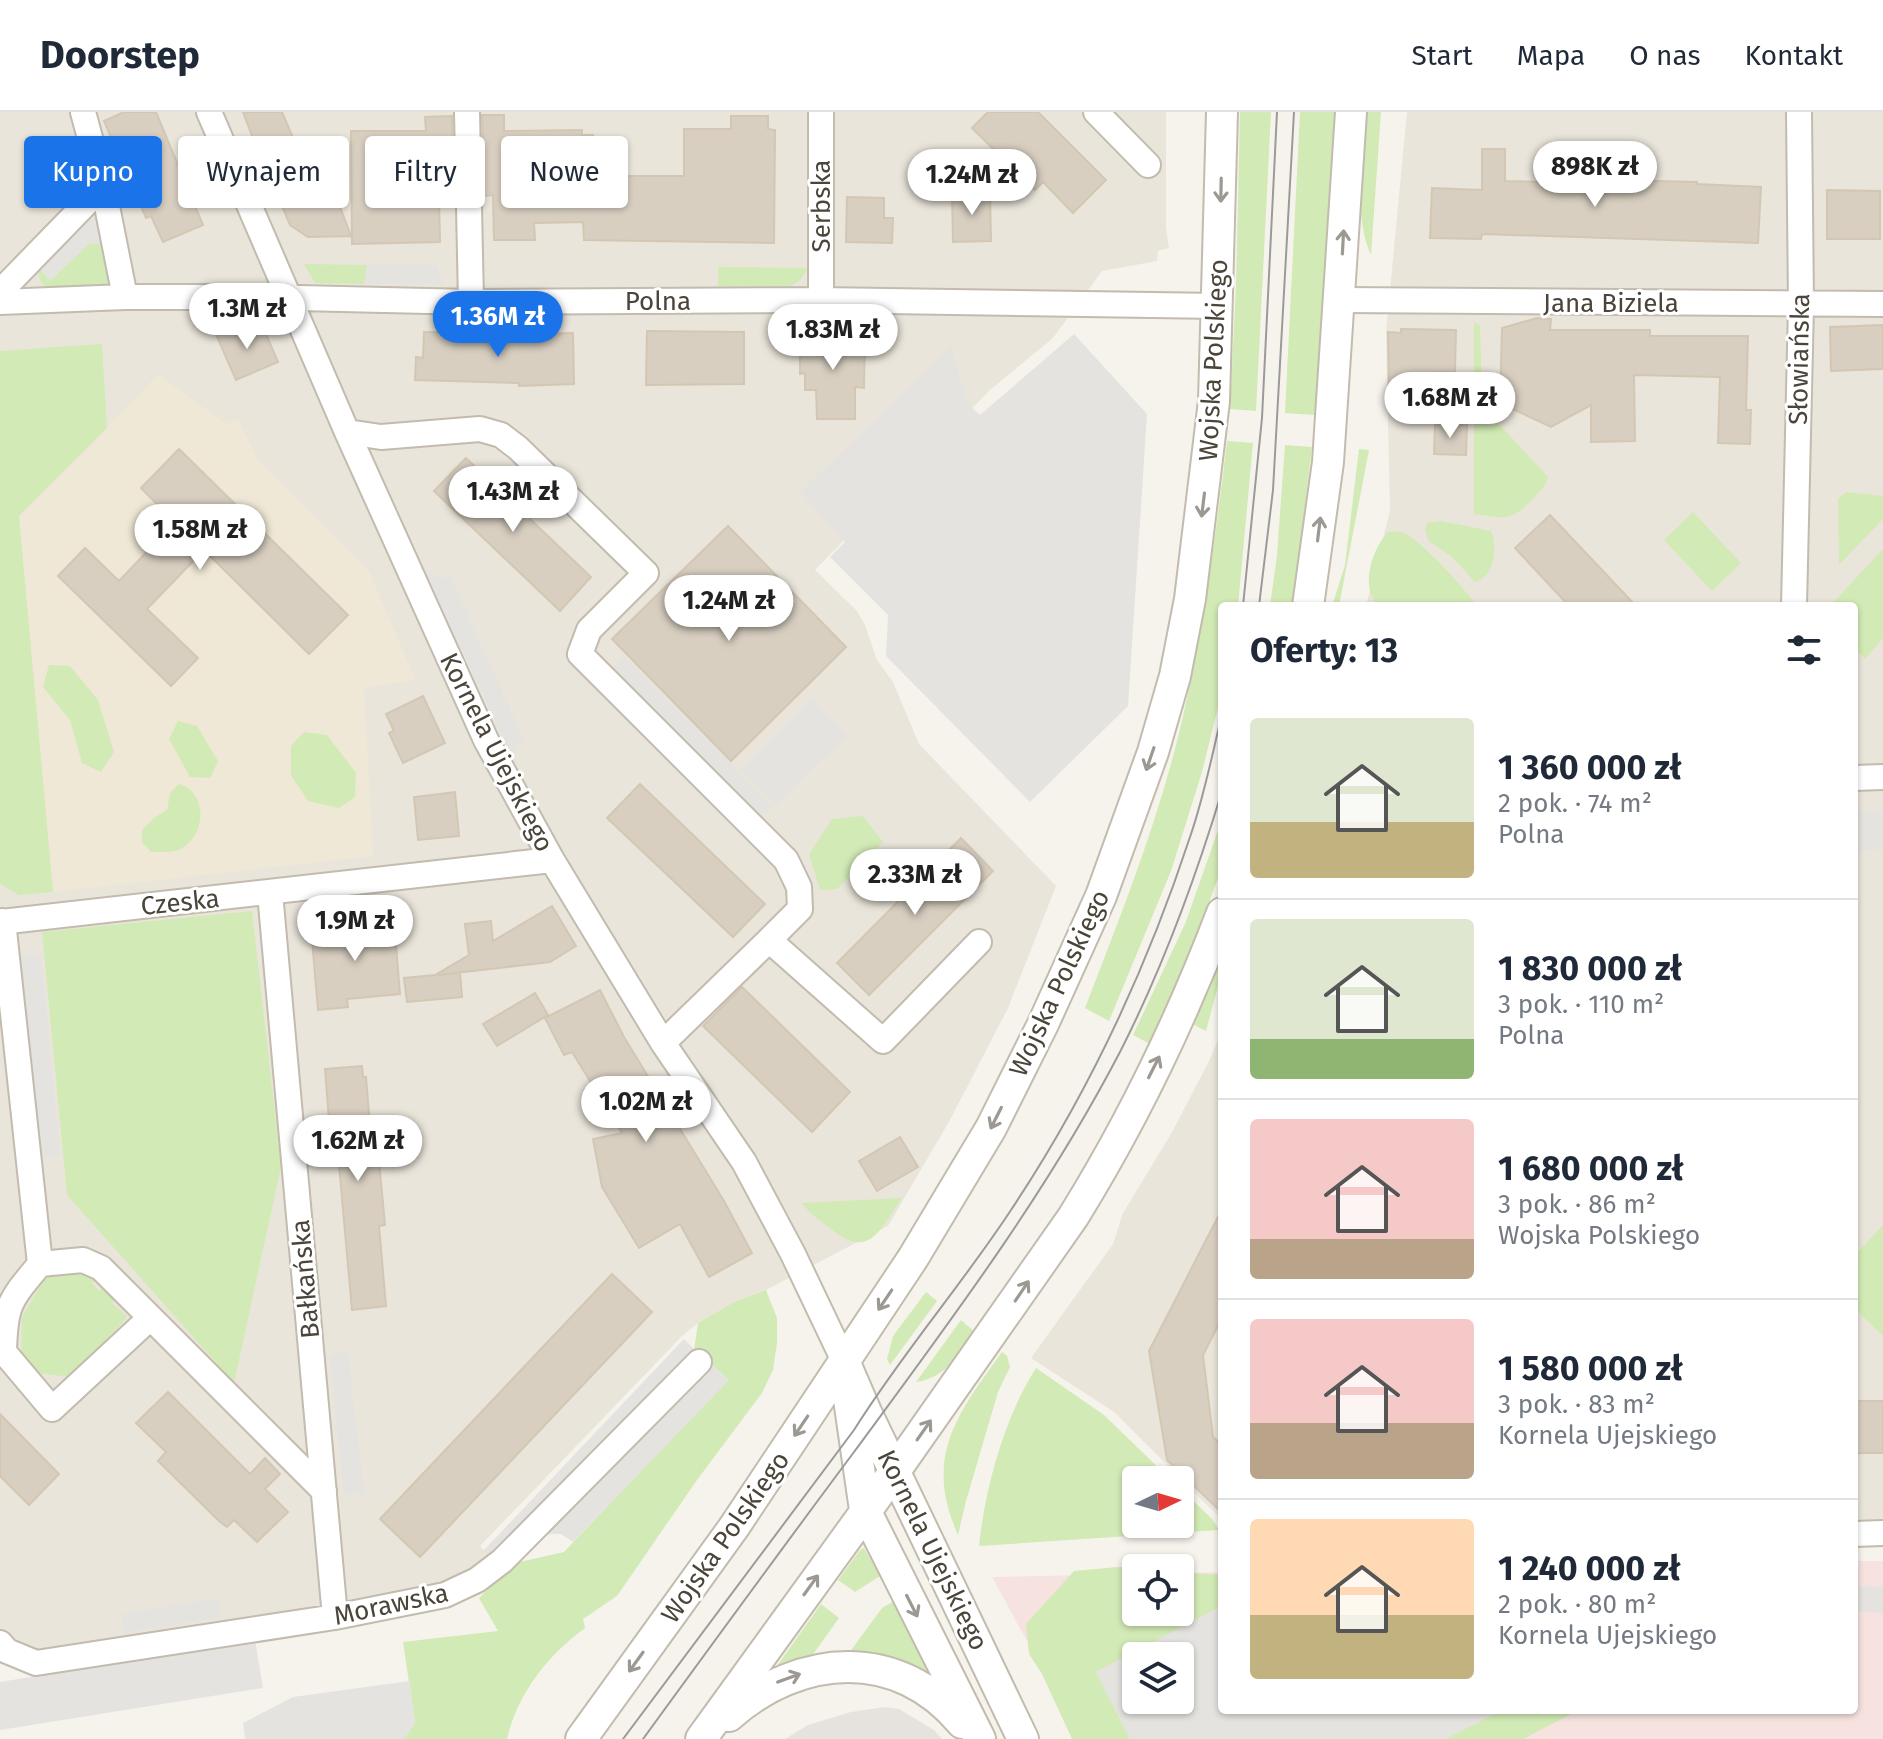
<!DOCTYPE html>
<html lang="pl">
<head>
<meta charset="utf-8">
<style>
	body { margin:0; font-family:"Fira Sans",sans-serif; background:#f2f2f3; color:#1f2937; height:100vh; display:flex; flex-direction:column; font-size:30px; white-space:nowrap }
	* { box-sizing:border-box; margin:0 }
	p { font-size:26px; color:#747a83 }
	.icon { flex:none; width:44px; height:44px; fill:none; stroke:currentColor; stroke-width:2; stroke-linecap:round; stroke-linejoin:round }
	.map { position:relative; flex:1; overflow:hidden }
	.side { position:absolute; left:1218px; top:490px; width:640px; height:1112px; display:flex; flex-direction:column; background:#fff; border-radius:8px; box-shadow:0 2px 6px #0004 }
	.side>* { flex:none }
	.hud { position:absolute; left:24px; top:24px; width:760px; height:72px; display:flex; gap:16px }
	.needle { width:52px; rotate:85deg }
	.fabs { position:absolute; left:1122px; top:1354px; display:grid; gap:16px }
	.fabs a { display:grid; place-items:center; width:72px; height:72px; border-radius:8px; background:#fff; box-shadow:0 2px 6px #0004; font-size:40px }
	.price { position:absolute; translate:-50% -68px; padding:0 18px; border-radius:28px; background:#fff; color:#222; font-size:26px; line-height:52px; filter:drop-shadow(0 2px 4px #0008) }
	.price::after { content:''; position:absolute; left:50%; top:48px; width:24px; height:18px; margin-left:-12px; background:inherit; clip-path:polygon(0 0,100% 0,50% 100%) }
	.price.active { background:#1a73e8; color:#fff }
	ul { padding:0; list-style:none }
	li { display:flex; align-items:center; gap:24px; height:200px; padding:0 32px }
	li+li { border-top:2px solid #e0e1e3 }
	li span { display:grid; place-items:center; flex:none; width:224px; height:160px; border-radius:8px; color:#555 }
	li>.icon { margin-inline-start:auto }
	span .icon { width:96px; height:96px; fill:#fffc; stroke-width:1 }
	li b { font-size:34px }
	h2 { display:flex; justify-content:space-between; align-items:center; height:96px; padding:0 32px; font-size:34px }
	.pill { padding:0 28px; border-radius:8px; background:#fff; box-shadow:0 2px 6px #0004; font-size:28px; line-height:72px }
	.pill.active { background:#1a73e8; color:#fff }
	header { display:flex; align-items:center; gap:48px; box-sizing:border-box; height:112px; padding:0 40px; background:#fff; border-bottom:2px solid #e0e1e3 }
	header strong { font-size:38px }
	nav { display:flex; gap:44px; margin-inline-start:auto; font-size:28px }
	.map>svg:first-child { display:block }
	.residential { fill:#eae5da }
	.industrial { fill:#e6e2dd }
	.education { fill:#efe8d6 }
	.medical { fill:#f6e3e0; fill-rule:evenodd }
	.green { fill:#d2eab5 }
	.parking { fill:#e5e3e0; fill-rule:evenodd }
	.building { fill:#d8cfc1; stroke:#d3c7b4; stroke-width:2 }
	.lines { fill:none; stroke-linecap:round; stroke-linejoin:round }
	.minor-casing { stroke:#c2bbae; stroke-width:28 }
	.tertiary-casing { stroke:#c2bbae; stroke-width:34 }
	.minor { stroke:#fff; stroke-width:24 }
	.tertiary { stroke:#fff; stroke-width:30 }
	.tram { stroke:#9a9a9a; stroke-width:2 }
	.oneway { stroke:#9c9892 }
	.labels { text-anchor:middle; stroke-width:6; stroke-linejoin:round; paint-order:stroke }
	.street-label { font-size:26px; fill:#4b4439; stroke:#fff }
</style>
</head>
<body>
<header>
<strong>Doorstep</strong>
<nav><a>Start</a><a>Mapa</a><a>O nas</a><a>Kontakt</a></nav>
</header>
<div class="map">
<svg width="1883" height="1627" viewBox="0 0 1883 1627">
	<rect width="100%" height="100%" fill="#f6f3ec"/>
	<path class="residential" d="M0,0H1166V116L1169,136L1158,139L1157,149L1102,159L1053,226L990,278L815,458L857,499L865,513L877,548L893,570L919,632L1056,774L1008,896L950,1008L888,1114L766,1178L734,1190L698,1211L682,1224L480,1434L494,1451L477,1468L36,1551L0,1531Z
		M1407,0H1883V1421L1854,1422V494H1366L1390,399L1386,220Z
		M1222,919V1408L1114,1300L1031,1246L1113,1132L1123,1101L1171,1022L1208,951Z"/>
	<path class="industrial" d="M885,1595L899,1597L934,1618L942,1627H785L808,1613L851,1600Z"/>
	<path class="education" d="M158,262L226,312L239,308L256,346L370,461L415,568L364,576L373,744L53,780L19,404L90,334Z"/>
	<path class="medical" d="M1854,1449H1883V1627H1080L992,1465L1136,1462V1500H1180V1461L1222,1460V1598H1854ZM1136,1544H1180V1588H1136Z"/>
	<path class="green" d="M1240,0H1271L1256,299L1230,297L1236,173Z
		M1300,0H1335L1315,303L1285,301Z
		M1367,0H1381L1371,143C1352,102 1364,44 1367,0Z
		M90,131L102,132L110,162V169L101,176L51,178C41,174 38,165 38,155L50,168Z
		M304,152L367,153L364,172L315,171Z
		M718,155L808,156L800,168L791,174H718Z
		M1474,210L1480,213L1482,286L1485,297L1548,365C1547,375 1524,398 1513,403C1502,408 1485,403 1474,402Z
		M102,232L107,316L19,404L53,780L19,783L0,772V239Z
		M1227,329L1253,331L1238,494H1222V579L1202,660L1171,759L1109,909L1085,896C1121,803 1158,710 1181,613C1203,519 1216,424 1227,329Z
		M1285,333L1312,335L1293,494H1270L1277,443Z
		M1359,337L1369,338L1339,494H1332L1345,453Z
		M1846,380L1883,384V407L1839,453L1838,387Z
		M1693,400L1741,451L1712,479L1664,428Z
		M1440,409L1491,419C1498,434 1494,466 1475,470L1452,445L1429,429L1425,419L1427,411Z
		M1388,420C1393,420 1397,419 1402,420C1418,425 1467,479 1477,494H1379C1359,477 1372,437 1388,420Z
		M1883,437V526L1865,547L1854,535V494H1830Z
		M49,553L70,554L98,588L114,640L101,660L82,651L70,608L43,575Z
		M178,609L197,614L218,649L210,666L190,665L169,627Z
		M304,620L327,623L356,661L355,685L339,696L308,689L291,663V634Z
		M179,672C207,679 207,722 182,736C174,741 161,740 151,740L142,730V718L154,706L167,698L170,681Z
		M863,704L883,730L837,777L820,778L809,742L832,707Z
		M1222,707V755L1179,872L1150,932L1133,923L1185,812Z
		M252,799L281,1055L234,1271L67,1083L42,820Z
		M1222,844V872L1218,874L1206,919L1194,913Z
		M902,1086C880,1117 870,1149 831,1117C821,1109 809,1101 802,1091Z
		M1883,1113V1224L1854,1196V1144Z
		M74,1160L100,1164L92,1171L99,1179L107,1171L120,1184L112,1191L127,1204L125,1208L71,1265L37,1261L21,1247L22,1205L44,1168L52,1163Z
		M766,1178L777,1206V1231L773,1258L762,1281L697,1368L617,1484L583,1507L585,1516C547,1544 518,1581 507,1627H403L415,1611L403,1530L498,1519L479,1486L515,1451L564,1440L728,1267L694,1238L698,1211L734,1190Z
		M926,1180L937,1189L890,1253L887,1247L893,1224Z
		M961,1208L977,1222C961,1241 944,1267 916,1270Z
		M1002,1240L1007,1244L1010,1255L998,1280L966,1389L958,1423C923,1344 957,1303 1002,1240Z
		M1036,1256L1104,1303L1171,1368H1136V1412H1180V1376L1212,1407L1219,1418L979,1434C985,1376 1004,1306 1036,1256Z
		M864,1436L880,1464L855,1480L838,1468L860,1438Z
		M1118,1455L1136,1456V1500H1180V1460L1222,1463V1494L1096,1560L1130,1627H1072L1042,1562L1029,1542L1026,1512L1074,1459Z
		M894,1489L928,1558L926,1562L849,1541L882,1496Z
		M821,1492L839,1506L809,1548L772,1561Z
		M1502,1598H1579L1523,1627H1445Z"/>
	<path class="parking" d="M87,100L97,108L102,132L90,131L50,169L38,155Z
		M367,153H437L444,172H364Z
		M1074,222L1147,302L1128,594L1030,690L886,544L888,503L830,445L845,430L800,380L951,234L967,291L980,303Z
		M424,457L440,466L450,464L524,628L517,633L516,654Z
		M624,544L773,694L758,708L610,559Z
		M813,587L848,622L776,693L741,657Z
		M1883,698V737L1854,739V700Z
		M41,842L60,1044L37,1046L18,844Z
		M684,1227L699,1242L494,1451L483,1439Z
		M348,1240L364,1381L344,1383L329,1242Z
		M707,1249L729,1268L573,1430L561,1422H551L538,1426Z
		M1854,1474L1883,1475V1501L1854,1499Z
		M218,1486L222,1505L125,1521L122,1502Z
		M1222,1494V1598H1502L1445,1627H1130L1096,1560ZM1136,1544H1180V1588H1136Z
		M255,1528L263,1576L0,1618V1570Z
		M410,1569L415,1611L403,1627H245L243,1611L293,1585Z"/>
	<path class="building" d="M124,0H156L203,113L163,130L151,104L146,106L104,9Z
		M243,0H282L294,28L259,42Z
		M988,0H1038L1106,68L1073,101L1043,70L1035,78L972,16Z
		M482,3H504V19L582,18V23H593V28H612L613,64H684V17H731V4H768V17L775,18L774,131L584,128L583,110L534,111L535,128H494L493,83L484,84Z
		M452,4L454,84H439L440,130L352,132L351,19H426L425,5Z
		M1482,37H1505V69L1611,72V68L1697,70V72L1761,75L1758,131L1482,122L1481,127L1430,126L1432,76L1482,78Z
		M330,68L351,124L308,125L290,113L280,89Z
		M1827,78L1880,79V127H1827Z
		M990,80L991,129L953,130L952,81Z
		M847,85L884,86V106H893L892,131L846,130Z
		M1537,206L1551,207L1550,218H1650V224H1748L1746,298H1751L1750,332L1718,331L1720,265L1634,263L1635,329L1591,330V293L1551,315L1500,291L1502,216Z
		M1883,213V257L1831,259L1830,215Z
		M263,215L278,250L236,268L215,220Z
		M1401,217L1456,218L1455,260H1435V299L1397,298V289L1389,290L1388,220L1401,221Z
		M647,219L744,220V272L646,273Z
		M424,220L475,221V224L573,221L574,272L519,274V271L415,268L416,245L423,246Z
		M800,222L865,223L864,276L855,275V307H817L816,278H805V261L800,262Z
		M1435,312L1467,313L1466,343L1434,342Z
		M179,337L348,503L309,542L204,438L147,497L198,546L171,574L58,464L85,436L119,469L175,410L141,376Z
		M466,346L591,465L560,499L434,379Z
		M1550,403L1636,494H1569L1515,436Z
		M728,414L846,535L731,649L612,527Z
		M423,584L445,631L403,651L389,621L394,619L386,602Z
		M640,672L765,792L733,825L607,706Z
		M455,680L459,724L418,728L414,685Z
		M961,726L993,759L869,883L837,851Z
		M552,794L576,834L550,850L438,863L460,861L462,885L407,890L404,866L435,863L469,843L465,812L491,809L493,829Z
		M394,809L400,882L347,887L348,895L318,898L311,816Z
		M742,875L850,980L812,1020L703,914Z
		M600,878L624,925L724,1089L752,1141L709,1165L680,1112L639,1136L602,1075L593,1027L622,1021L572,940L564,943L545,906Z
		M535,881L548,903L497,934L483,912Z
		M362,954L363,965H366L371,1026L385,1024L388,1049H379L385,1113L379,1114L386,1194L352,1198L339,1053H336L335,1034H331L325,957Z
		M900,1025L918,1055L877,1079L859,1049Z
		M1222,1097V1206L1203,1243L1213,1325L1222,1333V1401L1167,1348L1149,1239Z
		M612,1162L652,1200L420,1445L380,1407Z
		M168,1280L250,1362L265,1346L280,1362L265,1377L288,1400L257,1430L234,1408L227,1415L219,1409L158,1349L166,1340L136,1311Z
		M1854,1289H1883V1341H1854Z
		M0,1302L59,1362L29,1393L0,1364Z"/>
	<g class="lines">
		<defs>
			<path id="minor" d="M83,0L103,74L125,185
				M209,0L347,320L486,628L552,748L663,931L744,1050L793,1142L844,1249
				M467,0L471,190
				M821,0V188
				M1096,0L1148,53
				M0,180L103,74
				M1340,188L1883,192
				M0,190L125,185H255L471,190L821,188L1219,194
				M347,320L381,325L480,317L501,323L518,336L646,461L589,518L580,542L786,748L799,775L800,797L769,828
				M1794,494L1801,193L1799,0
				M1854,666L1883,665
				M270,781L335,1505
				M3,809L40,1152
				M0,810L552,748
				M663,931L769,828L883,929L979,830
				M150,1206L52,1297L4,1240C5,1192 10,1188 40,1152L83,1148L101,1156L324,1379
				M1854,1422L1883,1421
				M0,1531L7,1539L36,1551L335,1505L445,1483L477,1468L502,1449L699,1250"/>
			<path id="tertiary" d="M1308,494L1328,350L1351,0
				M844,1249L866,1300L1023,1627
				M849,1287L865,1398L980,1627
				M729,1604C800,1541 898,1534 962,1611
				M581,1627L734,1415L913,1146L991,1016L1043,912L1101,784L1153,640L1175,564L1190,487L1214,289L1222,0
				M701,1627L895,1359L1073,1105C1132,1010 1182,906 1222,801"/>
		</defs>
		<use href="#minor" class="minor-casing"/>
		<use href="#tertiary" class="tertiary-casing"/>
		<use href="#minor" class="minor"/>
		<use href="#tertiary" class="tertiary"/>
		<path class="tram" d="M1243,494L1262,306L1277,0
			M1259,494L1273,378L1294,0
			M623,1627L854,1318C901,1243 960,1175 1009,1101C1086,986 1147,856 1190,725C1204,685 1212,643 1222,602
			M643,1627C713,1531 783,1435 854,1340C949,1211 1047,1081 1121,938C1163,855 1195,768 1222,679"/>
	</g>
	<defs><path id="oneway-shaft" d="M-6 0H5M1.5-3L5.5 0L1.5 3" fill="none" stroke-width="1.6" stroke-linecap="round" stroke-linejoin="round" transform="scale(2)"/></defs>
	<g class="oneway">
		<use href="#oneway-shaft" transform="translate(1221 78) rotate(91)"/>
		<use href="#oneway-shaft" transform="translate(1343 130) rotate(-87)"/>
		<use href="#oneway-shaft" transform="translate(1203 393) rotate(97)"/>
		<use href="#oneway-shaft" transform="translate(1319 417) rotate(-83)"/>
		<use href="#oneway-shaft" transform="translate(1150 647) rotate(109)"/>
		<use href="#oneway-shaft" transform="translate(1154 955) rotate(-63)"/>
		<use href="#oneway-shaft" transform="translate(996 1006) rotate(117)"/>
		<use href="#oneway-shaft" transform="translate(1022 1179) rotate(-56)"/>
		<use href="#oneway-shaft" transform="translate(885 1188) rotate(124)"/>
		<use href="#oneway-shaft" transform="translate(801 1314) rotate(124)"/>
		<use href="#oneway-shaft" transform="translate(924 1318) rotate(-55)"/>
		<use href="#oneway-shaft" transform="translate(811 1473) rotate(-54)"/>
		<use href="#oneway-shaft" transform="translate(912 1494) rotate(63)"/>
		<use href="#oneway-shaft" transform="translate(636 1550) rotate(126)"/>
		<use href="#oneway-shaft" transform="translate(789 1566) rotate(-20)"/>
	</g>
	<g class="labels">
		<g class="street-label">
			<text transform="translate(821 94) rotate(-90)" y="9">Serbska</text>
			<text x="658" y="198">Polna</text>
			<text x="1611" y="200">Jana Biziela</text>
			<text transform="translate(1799 247) rotate(-89)" y="9">Słowiańska</text>
			<text transform="translate(1213 248) rotate(-87)" y="9">Wojska Polskiego</text>
			<text transform="translate(497 640) rotate(63)" y="9">Kornela Ujejskiego</text>
			<text transform="translate(180 790) rotate(-6)" y="9">Czeska</text>
			<text transform="translate(1059 871) rotate(-65)" y="9">Wojska Polskiego</text>
			<text transform="translate(305 1167) rotate(-95)" y="9">Bałkańska</text>
			<text transform="translate(725 1425) rotate(-55)" y="9">Wojska Polskiego</text>
			<text transform="translate(933 1438) rotate(64)" y="9">Kornela Ujejskiego</text>
			<text transform="translate(391 1492) rotate(-12)" y="9">Morawska</text>
		</g>
	</g>
</svg>
<div class="fabs">
<a><svg class="needle" viewBox="-14 -14 28 28"><path d="M0-13l5 13h-10z" fill="#e53935"/><path d="M0 13l5-13h-10z" fill="#747a83"/></svg></a>
<a><svg class="icon" aria-label="locate" viewBox="0 0 24 24"><circle cx="12" cy="12" r="6"/><path d="M12 2v4M12 18v4M2 12h4M18 12h4"/></svg></a>
<a><svg class="icon" aria-label="layers" viewBox="0 0 24 24"><path d="M12 4l9 5-9 5-9-5zM3 14l9 5 9-5"/></svg></a>
</div>
<b class="price" style="left:1595px;top:97px">898K zł</b>
<b class="price" style="left:972px;top:105px">1.24M zł</b>
<b class="price" style="left:247px;top:239px">1.3M zł</b>
<b class="price active" style="left:498px;top:247px">1.36M zł</b>
<b class="price" style="left:833px;top:260px">1.83M zł</b>
<b class="price" style="left:1450px;top:328px">1.68M zł</b>
<b class="price" style="left:513px;top:422px">1.43M zł</b>
<b class="price" style="left:200px;top:460px">1.58M zł</b>
<b class="price" style="left:729px;top:531px">1.24M zł</b>
<b class="price" style="left:915px;top:805px">2.33M zł</b>
<b class="price" style="left:355px;top:851px">1.9M zł</b>
<b class="price" style="left:646px;top:1032px">1.02M zł</b>
<b class="price" style="left:358px;top:1071px">1.62M zł</b>
<div class="hud">
<a class="pill active">Kupno</a>
<a class="pill">Wynajem</a>
<a class="pill">Filtry</a>
<a class="pill">Nowe</a>
</div>
<section class="side">
<h2>Oferty: 13<svg class="icon" aria-label="filters" viewBox="0 0 24 24"><path d="M4 7h16M4 17h16"/><circle cx="9" cy="7" r="2"/><circle cx="15" cy="17" r="2"/></svg></h2>
<ul>
<li><span style="background:linear-gradient(#dfe7d0 65%,#c2b280 0)"><svg class="icon" aria-label="home" viewBox="0 0 24 24"><path d="M3 11l9-7 9 7M6 9v11h12V9"/></svg></span><div><b>1 360 000 zł</b><p>2 pok. · 74 m²</p><p>Polna</p></div></li>
<li><span style="background:linear-gradient(#dfe7d0 75%,#8fb573 0)"><svg class="icon" aria-label="home" viewBox="0 0 24 24"><path d="M3 11l9-7 9 7M6 9v11h12V9"/></svg></span><div><b>1 830 000 zł</b><p>3 pok. · 110 m²</p><p>Polna</p></div></li>
<li><span style="background:linear-gradient(#f6c9c9 75%,#b9a48a 0)"><svg class="icon" aria-label="home" viewBox="0 0 24 24"><path d="M3 11l9-7 9 7M6 9v11h12V9"/></svg></span><div><b>1 680 000 zł</b><p>3 pok. · 86 m²</p><p>Wojska Polskiego</p></div></li>
<li><span style="background:linear-gradient(#f6c9c9 65%,#b9a48a 0)"><svg class="icon" aria-label="home" viewBox="0 0 24 24"><path d="M3 11l9-7 9 7M6 9v11h12V9"/></svg></span><div><b>1 580 000 zł</b><p>3 pok. · 83 m²</p><p>Kornela Ujejskiego</p></div></li>
<li><span style="background:linear-gradient(#ffd9b3 60%,#c2b280 0)"><svg class="icon" aria-label="home" viewBox="0 0 24 24"><path d="M3 11l9-7 9 7M6 9v11h12V9"/></svg></span><div><b>1 240 000 zł</b><p>2 pok. · 80 m²</p><p>Kornela Ujejskiego</p></div></li>
</ul>
</section>
</div>
</body>
</html>
